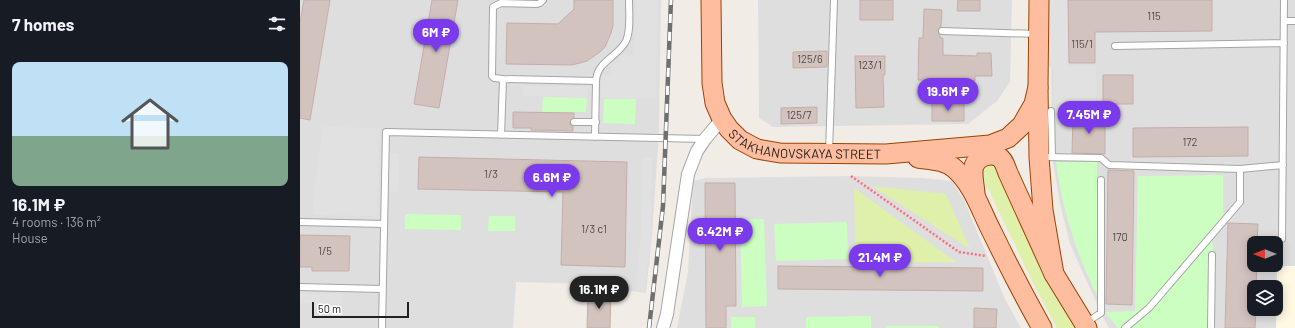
<!DOCTYPE html>
<html lang="en">
<head>
<meta charset="utf-8">
<style>
	body { margin:0; font-family:Barlow,sans-serif; background:#20242c; color:#f1f3f6; height:100vh; display:flex; flex-direction:column; font-size:15px; white-space:nowrap }
	* { box-sizing:border-box; margin:0 }
	p { font-size:13px; color:#9ea1a6 }
	.icon { flex:none; width:22px; height:22px; fill:none; stroke:currentColor; stroke-width:2; stroke-linecap:round; stroke-linejoin:round }
	.map { position:relative; flex:1; overflow:hidden }
	.drawer { display:flex; flex-direction:column; background:#171b24; width:300px }
	.drawer>* { flex:none }
	.needle { width:26px; rotate:270deg }
	.controls { position:absolute; left:947px; top:236px; display:grid; gap:8px }
	.controls a { display:grid; place-items:center; width:36px; height:36px; border-radius:8px; background:#171b24; box-shadow:0 2px 10px #0003; font-size:20px }
	.scale { position:absolute; left:12px; bottom:10px; width:97px; box-sizing:border-box; padding-left:4px; border:2px solid #212121; border-top:0; font-size:11px; line-height:14px; white-space:nowrap; color:#212121; -webkit-text-stroke:3px #fff; paint-order:stroke }
	.price { position:absolute; translate:-50% -34px; padding:0 9px; border-radius:14px; background:#7c3aed; color:#fff; font-size:13px; line-height:26px; filter:drop-shadow(0 1px 2px #0008) }
	.price::after { content:''; position:absolute; left:50%; top:24px; width:12px; height:9px; margin-left:-6px; background:inherit; clip-path:polygon(0 0,100% 0,50% 100%) }
	.price.current { background:#222; color:#fff }
	ul { padding:0; list-style:none }
	li { display:grid; align-content:center; gap:8px; height:212px; padding:0 12px }
	li+li { border-top:1px solid #363941 }
	li span { display:grid; place-items:center; height:124px; border-radius:8px; color:#555 }
	li>.icon { margin-inline-start:auto }
	span .icon { width:72px; height:72px; fill:#fffc; stroke-width:1 }
	li b { font-size:17px }
	h2 { display:flex; justify-content:space-between; align-items:center; height:48px; padding:0 12px; font-size:17px }
	main { display:flex; flex:1; min-height:0 }
	.map>svg:first-child { display:block }
	.residential { fill:#dfdede; fill-rule:evenodd }
	.education { fill:#fff8e3 }
	.grass { fill:#def0a9 }
	.park { fill:#ccfec2 }
	.parking { fill:#e1e1e1 }
	.building { fill:#d3c3bf; stroke:#c5ada8 }
	.lines { fill:none; stroke-linecap:round; stroke-linejoin:round }
	.lane-casing { stroke:#a5a5a5; stroke-width:8 }
	.street-casing { stroke:#a5a5a5; stroke-width:14 }
	.primary-casing { stroke:#9e4200; stroke-width:21 }
	.path { stroke:#ff6b81; stroke-width:2.5; stroke-dasharray:2 2; stroke-linecap:butt }
	.lane { stroke:#fff; stroke-width:6 }
	.street { stroke:#fff; stroke-width:12 }
	.primary { stroke:#ffbd9f; stroke-width:19 }
	.rail-casing { stroke:#6f6f6f; stroke-width:4.5 }
	.rail { stroke:#fff; stroke-width:3; stroke-dasharray:9; stroke-linecap:butt }
	.labels { text-anchor:middle; stroke-width:3.5; stroke-linejoin:round; paint-order:stroke }
	.number-label { font-size:11px; fill:#4e4a48 }
	.street-label { font-size:13px; fill:#212121; stroke:#fff }
</style>
</head>
<body>
<main>
<section class="drawer">
<h2>7 homes<svg class="icon" aria-label="filters" viewBox="0 0 24 24"><path d="M4 7h16M4 17h16"/><circle cx="9" cy="7" r="2"/><circle cx="15" cy="17" r="2"/></svg></h2>
<ul>
<li><span style="background:linear-gradient(#bfe0f5 60%,#7fa58c 0)"><svg class="icon" aria-label="home" viewBox="0 0 24 24"><path d="M3 11l9-7 9 7M6 9v11h12V9"/></svg></span><div><b>16.1M ₽</b><p>4 rooms · 136 m²</p><p>House</p></div></li>
</ul>
</section>
<div class="map">
<svg width="995" height="328" viewBox="0 0 995 328">
	<rect width="100%" height="100%" fill="#f2ece7"/>
	<path class="residential" d="M0,0H361L359,131L352,236L346,293L323,290V285L216,282L213,328H0Z
		M458,0H712L710,82L697,101L668,124L473,127L459,118Z
		M767,0H995V328H809L801,313L770,244L760,204L752,157L751,66H766ZM954,243H976V265H954ZM954,287H976V309H954Z
		M551,176L623,178L652,181L664,200L705,299L721,328H377L388,272L393,181L406,178Z"/>
	<path class="education" d="M977,266H995V328H976Z"/>
	<path class="grass" d="M694,161L776,328H757L733,283L680,172L679,165Z
		M572,186L646,194L670,249Z
		M554,188L656,262L556,263Z"/>
	<path class="park" d="M243,97L287,98L286,112H242Z
		M304,99H336L335,124L303,123Z
		M756,162H797V295C776,253 762,208 756,162Z
		M923,175V227L913,228L911,328H818L805,312L835,311L838,176Z
		M105,214L161,215V230L105,229Z
		M189,216H215V231H188Z
		M464,219L467,306L442,307L440,220Z
		M547,222L548,259L476,261L474,224Z
		M571,316V328H506V317Z
		M431,317H455V328H431Z
		M586,326H639V328H586Z"/>
	<path class="parking" d="M335,0H358L356,99L301,98L302,75H311V63H320V55H334Z
		M739,0H767L766,66H796V108H754V67H738Z
		M223,86L287,87V97L223,96Z
		M23,127L79,128L77,216L13,215L14,192Z
		M89,154H99L98,192H88Z
		M343,158H352L351,234L345,291L335,290L341,234Z
		M0,294H41V304L0,303Z"/>
	<path class="building" d="M4,0H30L10,120L0,118V22Z
		M132,0H158L139,108L114,104Z
		M274,0H313V26L311,33L305,47L300,52L287,61L272,65L206,64L207,23L258,24L274,9Z
		M560,0H593V20H560Z
		M658,0H680V11H657Z
		M768,0H912V31L795,32V63H769Z
		M624,9L642,10L641,27L638,31L640,35V38H643V55L677,56V53H691L692,76H675V81L618,80L619,38H623Z
		M527,51V67L493,68V52Z
		M555,56H585V75H583L584,107L556,108Z
		M803,75H833V104H803Z
		M632,102H664V121H632Z
		M517,107V123L481,124V108Z
		M213,112L274,113V118L270,122V125L273,126V131L231,130V128H213Z
		M773,117H805V154L772,153Z
		M948,127V156L833,157V128Z
		M119,157L327,162L325,267L261,265L263,192L118,189Z
		M808,170L834,171L832,305L806,304Z
		M405,183H435L436,306H426V328H406Z
		M928,223L958,224L957,243H954V265H957L956,287H954V309H956L955,328H925Z
		M0,235L50,236L49,271H12V267H0Z
		M478,266L683,268V291L478,289Z
		M288,292L311,293L310,328H287Z
		M674,308L697,309L696,328H674Z"/>
	<g class="lines">
		<defs>
			<path id="lane" d="M984,21H995
				M642,31L737,34
				M815,46L984,43
				M203,79L194,78L192,76L193,7L201,3L237,4L240,3L243,0
				M296,81C297,61 318,57 326,41C331,30 329,12 329,0
				M751,111L752,157
				M274,122H296
				M201,135L203,79L296,81L295,137
				M529,152L534,0
				M742,157L801,158L809,165L940,169L983,165
				M0,222L84,224
				M982,239L984,0
				M0,287L82,289
				M787,322L801,313V180
				M82,328L86,132L405,139
				M825,328L849,308L940,202V169
				M911,328L912,255"/>
			<path id="street" d="M363,328L367,314L388,174L397,151L405,139L422,119"/>
			<g id="primary">
				<path id="s1" d="M411,0L412,83L415,103L422,119L429,129L440,140L457,149L480,153L586,154L690,145L708,138L722,125L734,104L738,87"/>
				<path d="M739,0L738,87L739,157L743,210L754,274"/>
				<path d="M618,158C631,160 645,160 655,169C674,186 681,211 692,232C708,265 724,296 742,328"/>
				<path d="M675,195C675,186 671,174 674,166C677,157 690,152 699,157C704,160 706,168 708,173L754,274L787,328"/>
			</g>
		</defs>
		<use href="#lane" class="lane-casing"/>
		<use href="#street" class="street-casing"/>
		<use href="#primary" class="primary-casing"/>
		<path class="path" d="M551,176L659,252L686,256"/>
		<use href="#lane" class="lane"/>
		<use href="#street" class="street"/>
		<use href="#primary" class="primary"/>
		<defs>
			<path id="rail" d="M349,328L363,206L371,0"/>
		</defs>
		<use href="#rail" class="rail-casing"/>
		<use href="#rail" class="rail"/>
	</g>
	<g class="labels">
		<g class="number-label">
			<text x="854" y="20">115</text>
			<text x="782" y="48">115/1</text>
			<text x="510" y="63">125/6</text>
			<text x="570" y="69">123/1</text>
			<text x="499" y="119">125/7</text>
			<text x="890" y="146">172</text>
			<text x="191" y="178">1/3</text>
			<text x="294" y="233">1/3 с1</text>
			<text x="820" y="241">170</text>
			<text x="25" y="255">1/5</text>
		</g>
		<g class="street-label">
			<text dy="5" stroke="none"><textPath href="#s1" startOffset="214">STAKHANOVSKAYA STREET</textPath></text>
		</g>
	</g>
</svg>
<div class="controls">
<a><svg class="needle" viewBox="-14 -14 28 28"><path d="M0-13l5 13h-10z" fill="#e53935"/><path d="M0 13l5-13h-10z" fill="#9ea1a6"/></svg></a>
<a><svg class="icon" aria-label="layers" viewBox="0 0 24 24"><path d="M12 4l9 5-9 5-9-5zM3 14l9 5 9-5"/></svg></a>
</div>
<div class="scale">50 m</div>
<b class="price" style="left:136px;top:53px">6M ₽</b>
<b class="price" style="left:648px;top:112px">19.6M ₽</b>
<b class="price" style="left:789px;top:135px">7.45M ₽</b>
<b class="price" style="left:252px;top:198px">6.6M ₽</b>
<b class="price" style="left:420px;top:252px">6.42M ₽</b>
<b class="price" style="left:580px;top:278px">21.4M ₽</b>
<b class="price current" style="left:299px;top:310px">16.1M ₽</b>
</div>
</main>
</body>
</html>
